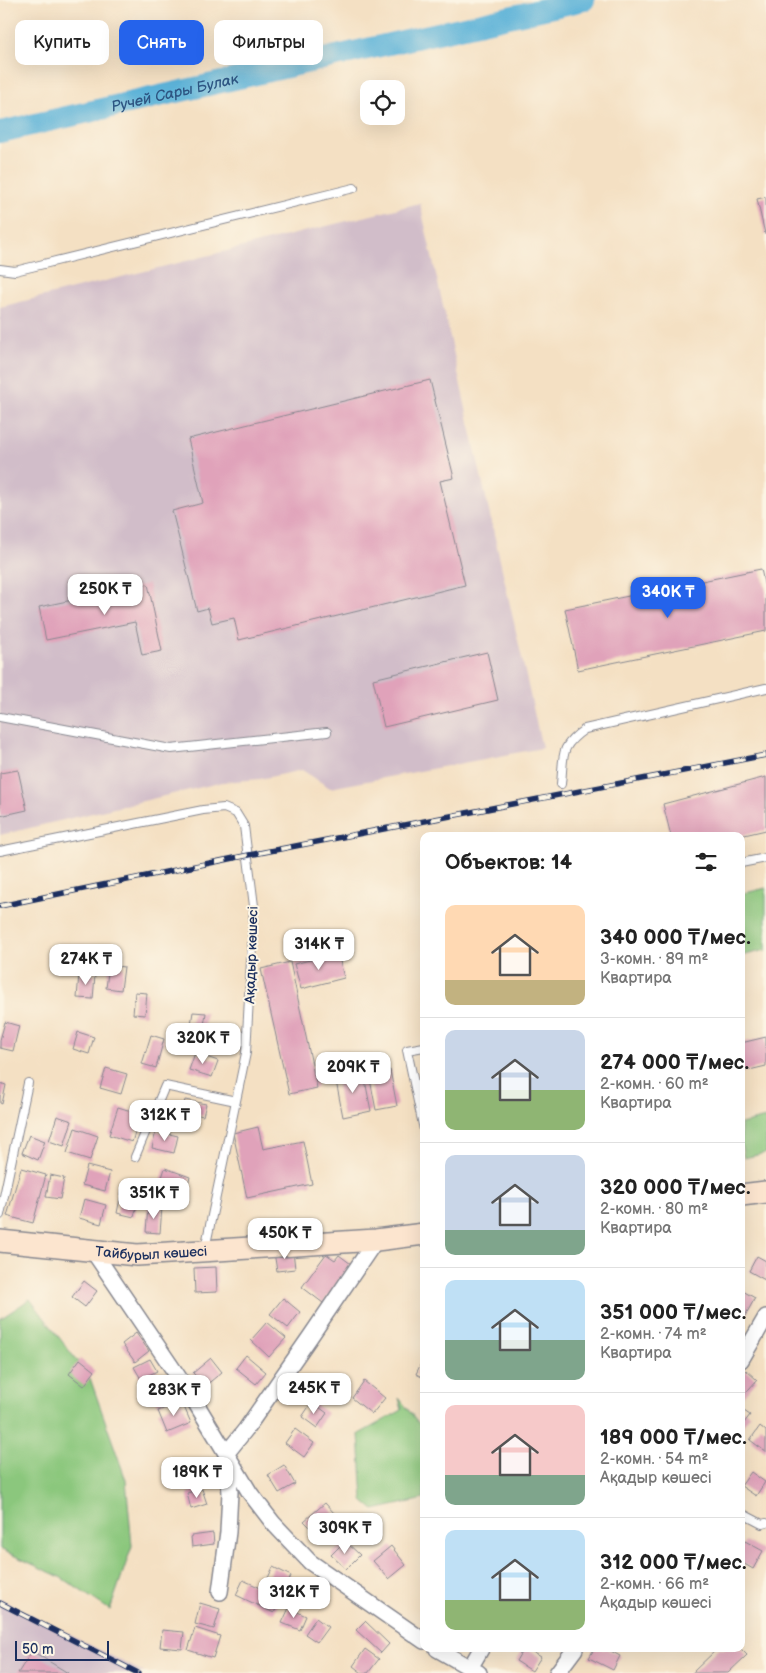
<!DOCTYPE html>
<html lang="ru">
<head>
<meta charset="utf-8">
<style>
	body { margin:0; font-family:"Balsamiq Sans",sans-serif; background:#f2f2f2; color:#222; height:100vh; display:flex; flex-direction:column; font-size:19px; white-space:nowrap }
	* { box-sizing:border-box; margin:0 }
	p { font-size:16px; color:#767676 }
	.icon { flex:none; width:28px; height:28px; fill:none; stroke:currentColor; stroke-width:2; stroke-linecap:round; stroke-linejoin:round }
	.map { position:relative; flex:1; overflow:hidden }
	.panel { position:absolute; left:420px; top:832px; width:325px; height:820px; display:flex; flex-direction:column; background:#fff; border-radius:10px; box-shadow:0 5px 20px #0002 }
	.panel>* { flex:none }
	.hud { position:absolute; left:15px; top:20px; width:330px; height:45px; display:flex; gap:10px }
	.buttons { position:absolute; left:360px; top:80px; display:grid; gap:10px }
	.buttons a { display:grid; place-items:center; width:45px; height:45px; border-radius:10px; background:#fff; box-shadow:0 5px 20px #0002; font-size:25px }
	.scale { position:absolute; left:15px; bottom:12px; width:94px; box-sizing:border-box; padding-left:5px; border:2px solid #1b2f5e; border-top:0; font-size:14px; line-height:18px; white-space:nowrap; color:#1b2f5e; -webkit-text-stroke:4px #fcf5e5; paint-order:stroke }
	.price { position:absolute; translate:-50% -42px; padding:0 11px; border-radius:10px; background:#fff; color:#222; font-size:16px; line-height:32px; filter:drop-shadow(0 1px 2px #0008) }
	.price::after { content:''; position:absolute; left:50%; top:30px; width:15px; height:11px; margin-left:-8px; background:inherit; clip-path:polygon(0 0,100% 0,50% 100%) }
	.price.on { background:#2563eb; color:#fff }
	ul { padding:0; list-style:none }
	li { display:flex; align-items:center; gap:15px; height:125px; padding:0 25px }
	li+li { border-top:1px solid #e0e0e0 }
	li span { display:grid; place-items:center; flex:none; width:140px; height:100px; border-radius:10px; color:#555 }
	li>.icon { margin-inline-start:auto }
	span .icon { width:60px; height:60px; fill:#fffc; stroke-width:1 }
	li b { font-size:21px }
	h2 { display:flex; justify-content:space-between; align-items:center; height:60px; padding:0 25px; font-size:21px }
	.chip { padding:0 18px; border-radius:10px; background:#fff; box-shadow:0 5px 20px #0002; font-size:18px; line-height:45px }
	.chip.on { background:#2563eb; color:#fff }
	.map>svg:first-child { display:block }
	.industrial { fill:#d1bdc9 }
	.green { fill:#8bc77d; stroke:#537b6e }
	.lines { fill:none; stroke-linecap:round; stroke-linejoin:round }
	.river { stroke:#5bb2d8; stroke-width:22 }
	.building { fill:#e0a2ba }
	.lane-casing { stroke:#888890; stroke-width:10 }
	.street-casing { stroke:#888890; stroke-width:18 }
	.secondary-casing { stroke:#888890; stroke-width:24 }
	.lane { stroke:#fff; stroke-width:8 }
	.street { stroke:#fff; stroke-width:15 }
	.secondary { stroke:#fce5cf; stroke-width:21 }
	.rail-casing { stroke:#1b2f5e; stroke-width:5.5 }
	.rail { stroke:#fcf5e5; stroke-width:4; stroke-dasharray:11; stroke-linecap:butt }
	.labels { text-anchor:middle; stroke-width:4; stroke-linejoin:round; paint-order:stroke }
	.street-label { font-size:14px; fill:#1b2f5e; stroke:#fcf5e5 }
	.water-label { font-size:15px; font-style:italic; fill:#2e5683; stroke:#fcf5e5 }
</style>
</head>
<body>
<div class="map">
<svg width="766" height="1673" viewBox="0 0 766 1673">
	<rect width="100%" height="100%" fill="#fcf5e5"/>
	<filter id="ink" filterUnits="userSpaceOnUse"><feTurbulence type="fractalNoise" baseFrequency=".02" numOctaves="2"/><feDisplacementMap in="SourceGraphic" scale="10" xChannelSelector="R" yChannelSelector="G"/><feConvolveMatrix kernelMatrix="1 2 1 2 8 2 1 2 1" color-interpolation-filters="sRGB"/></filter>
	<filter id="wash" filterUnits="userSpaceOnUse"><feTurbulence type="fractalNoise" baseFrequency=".0096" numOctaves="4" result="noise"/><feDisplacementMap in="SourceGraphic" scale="20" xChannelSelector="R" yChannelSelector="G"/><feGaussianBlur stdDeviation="1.12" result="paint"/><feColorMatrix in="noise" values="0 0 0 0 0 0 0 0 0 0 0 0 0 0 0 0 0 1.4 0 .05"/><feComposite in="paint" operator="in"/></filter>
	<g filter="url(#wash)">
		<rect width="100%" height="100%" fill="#f4e0c3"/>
		<path class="industrial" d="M420,203L542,748L330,788L302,770L260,779L223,782L0,835V307Z
			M0,1599L145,1673H0Z"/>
		<path class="green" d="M766,888V950L741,956V894Z
			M766,1118V1153L744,1158L741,1143V1124Z
			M30,1299L90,1378L126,1480L132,1546L110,1610L60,1577L0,1549V1319Z
			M399,1398L424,1430V1499L374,1510L363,1501L359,1434L402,1410Z"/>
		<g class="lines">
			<path class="river" id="s1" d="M0,132L584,0"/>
		</g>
		<g id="blocks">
			<path class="building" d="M766,197V234H765L757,199Z
				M430,380L454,478L440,481L465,585L239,640L234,618L212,623L208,608L197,611L172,511L203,503L188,439Z
				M761,569L766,592V631L578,670L565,609Z
				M148,584L162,651L142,655L135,622L46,640L39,607Z
				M487,652L498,700L384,727L373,679Z
				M18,770L27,810L0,816V773Z
				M766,777V830L740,836H671L663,804Z
				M338,953L344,978L301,989L294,964Z
				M290,962L317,1088L289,1094L261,969Z
				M109,965L124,967L121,990L106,988Z
				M79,974L95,975L93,999L77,998Z
				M135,992L147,993L145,1015L133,1014Z
				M193,1012L206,1013L203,1032L190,1030Z
				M5,1022L19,1026L13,1051L0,1048V1040Z
				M78,1032L94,1037L89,1054L73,1049Z
				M151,1035L164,1039L156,1068L142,1064Z
				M766,1037V1066L741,1072V1043Z
				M195,1053L218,1061L212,1077L189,1070Z
				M106,1068L127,1074L121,1094L100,1088Z
				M363,1070L371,1111L343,1117L335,1076Z
				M390,1070L397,1106L376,1110L369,1074Z
				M0,1083L6,1085L2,1104L0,1103Z
				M185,1100L206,1104L203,1116L182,1111Z
				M118,1107L141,1114L132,1142L109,1135Z
				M57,1116L72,1121L64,1146L49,1141Z
				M258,1127L263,1149L303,1141L312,1184L247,1198L233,1133Z
				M75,1128L98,1136L90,1160L67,1153Z
				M156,1131L178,1136L174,1153L152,1148Z
				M29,1135L45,1141L38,1160L22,1153Z
				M87,1166L110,1172L105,1191L82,1185Z
				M21,1168L46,1175L33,1223L7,1216Z
				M165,1168L190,1177L184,1196L159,1187Z
				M50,1175L64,1178L60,1199L46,1197Z
				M123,1184L141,1188L134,1217L117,1213Z
				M84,1199L106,1205L101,1224L79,1218Z
				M148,1206L162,1207L160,1233L146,1232Z
				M293,1250L295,1269L277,1271L274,1252Z
				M326,1254L335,1260L339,1255L351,1264L323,1303L302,1287Z
				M757,1256L766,1261L765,1280L749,1271Z
				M216,1267L217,1292L195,1293L194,1268Z
				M84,1281L97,1291L85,1307L72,1297Z
				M741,1290L755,1298L745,1316L741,1314Z
				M283,1298L300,1312L288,1328L270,1314Z
				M267,1322L286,1338L269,1357L251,1340Z
				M136,1333L149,1351L135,1362L122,1344Z
				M246,1355L266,1372L256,1384L236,1368Z
				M424,1357V1378L416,1374Z
				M211,1358L222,1372L205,1386L193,1373Z
				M80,1359L95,1371L84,1386L69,1374Z
				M150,1359L157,1371L141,1379L134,1367Z
				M746,1370L757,1380L741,1398V1376Z
				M158,1377L171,1396L159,1405L145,1386Z
				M364,1381L385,1398L372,1414L352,1398Z
				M182,1402L191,1423L167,1433L158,1411Z
				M312,1402L327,1413L317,1428L302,1417Z
				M741,1409L750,1415L741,1427Z
				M760,1426L766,1431V1452L750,1440Z
				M295,1429L314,1443L304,1457L285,1443Z
				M284,1465L295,1484L279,1493L268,1475Z
				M751,1472L765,1482L756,1496L741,1486Z
				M202,1489L207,1504L191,1509L187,1493Z
				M325,1503L334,1513L314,1531L304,1521Z
				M213,1533L214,1544L192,1547L191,1536Z
				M345,1541L360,1555L346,1569L331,1555Z
				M745,1541L763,1551L753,1569L741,1562V1547Z
				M391,1546L406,1565L389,1579L373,1561Z
				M273,1567L291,1576L274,1613L236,1595L243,1580L263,1589Z
				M200,1603L220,1609L214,1629L195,1624Z
				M289,1608L306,1616L300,1630L282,1623Z
				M316,1618L328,1627L317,1642L305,1634Z
				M365,1621L389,1644L381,1653L356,1630Z
				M195,1628L220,1636L213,1658L188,1650Z
				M162,1630L184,1632L182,1649L160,1647Z
				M365,1649L379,1659L368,1673H362L353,1666Z
				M523,1649H528L541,1657L532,1671L516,1661Z
				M594,1649H607L620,1656L613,1670L589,1658Z
				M717,1649H741L747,1655L728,1673H692Z
				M32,1651L68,1673H18Z"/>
		</g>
	</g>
	<g filter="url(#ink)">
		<use href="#blocks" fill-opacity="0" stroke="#888890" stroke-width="1"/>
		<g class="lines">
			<defs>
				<path id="lane" d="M0,269L15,271L354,188
					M0,717L171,749L327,732
					M561,784C564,755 559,747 585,729L766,688
					M0,851L203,810L224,808L236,813L244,826L254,906L246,1053L205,1249
					M741,863L766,858
					M424,1047L407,1050L424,1130
					M135,1157L165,1086L236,1101
					M0,1215L28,1083
					M741,1513L762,1524L766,1523"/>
				<path id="street" d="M93,1251L194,1400L250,1493L273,1523L310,1562L424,1641
					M741,1360L766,1317
					M220,1592L228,1532L230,1492L226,1454L246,1429L310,1337L376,1240
					M437,1649L479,1673
					M470,1668L481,1649
					M557,1673L575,1649"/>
				<g id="secondary">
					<path d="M741,1195L766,1192"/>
					<path id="s2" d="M0,1241L137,1255L376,1240L424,1234"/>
				</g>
			</defs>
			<use href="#lane" class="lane-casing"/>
			<use href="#street" class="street-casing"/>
			<use href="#secondary" class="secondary-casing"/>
			<use href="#lane" class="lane"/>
			<use href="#street" class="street"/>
			<use href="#secondary" class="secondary"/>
			<defs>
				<path id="rail" d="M0,906L249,855L766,755
					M0,1603L138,1673"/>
			</defs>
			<use href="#rail" class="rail-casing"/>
			<use href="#rail" class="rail"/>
		</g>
	</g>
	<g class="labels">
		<g class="street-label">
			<text transform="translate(251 955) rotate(-88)" y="5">Ақадыр көшесі</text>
			<text dy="5" stroke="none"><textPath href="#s2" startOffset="152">Тайбурыл көшесі</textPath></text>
		</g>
		<g class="water-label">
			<text dy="5" stroke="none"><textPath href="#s1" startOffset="179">Ручей Сары Булак</textPath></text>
		</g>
	</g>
</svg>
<div class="buttons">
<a><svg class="icon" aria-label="locate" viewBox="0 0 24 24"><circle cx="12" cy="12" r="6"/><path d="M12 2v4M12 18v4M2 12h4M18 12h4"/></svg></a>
</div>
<div class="scale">50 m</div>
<b class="price" style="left:105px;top:616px">250K ₸</b>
<b class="price on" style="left:668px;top:619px">340K ₸</b>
<b class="price" style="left:319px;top:971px">314K ₸</b>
<b class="price" style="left:86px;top:986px">274K ₸</b>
<b class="price" style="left:203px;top:1065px">320K ₸</b>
<b class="price" style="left:353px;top:1094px">209K ₸</b>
<b class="price" style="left:165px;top:1142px">312K ₸</b>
<b class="price" style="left:154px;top:1220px">351K ₸</b>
<b class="price" style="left:285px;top:1260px">450K ₸</b>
<b class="price" style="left:314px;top:1415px">245K ₸</b>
<b class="price" style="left:174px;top:1417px">283K ₸</b>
<b class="price" style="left:197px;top:1499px">189K ₸</b>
<b class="price" style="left:345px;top:1555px">309K ₸</b>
<b class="price" style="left:294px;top:1619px">312K ₸</b>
<div class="hud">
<a class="chip">Купить</a>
<a class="chip on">Снять</a>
<a class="chip">Фильтры</a>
</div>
<section class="panel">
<h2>Объектов: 14<svg class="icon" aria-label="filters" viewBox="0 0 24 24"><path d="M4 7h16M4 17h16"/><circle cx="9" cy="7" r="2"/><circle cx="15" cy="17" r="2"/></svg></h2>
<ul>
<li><span style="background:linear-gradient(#ffd9b3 75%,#c2b280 0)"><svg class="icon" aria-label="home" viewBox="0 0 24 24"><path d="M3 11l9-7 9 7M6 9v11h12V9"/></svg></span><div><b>340 000 ₸/мес.</b><p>3-комн. · 89 m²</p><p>Квартира</p></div></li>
<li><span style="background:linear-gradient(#c9d6e8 60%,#8fb573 0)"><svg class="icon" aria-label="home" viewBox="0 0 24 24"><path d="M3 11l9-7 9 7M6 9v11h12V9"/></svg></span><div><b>274 000 ₸/мес.</b><p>2-комн. · 60 m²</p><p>Квартира</p></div></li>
<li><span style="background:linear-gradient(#c9d6e8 75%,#7fa58c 0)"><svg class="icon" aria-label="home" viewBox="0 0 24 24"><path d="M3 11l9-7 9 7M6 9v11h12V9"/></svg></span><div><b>320 000 ₸/мес.</b><p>2-комн. · 80 m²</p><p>Квартира</p></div></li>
<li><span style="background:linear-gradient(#bfe0f5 60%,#7fa58c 0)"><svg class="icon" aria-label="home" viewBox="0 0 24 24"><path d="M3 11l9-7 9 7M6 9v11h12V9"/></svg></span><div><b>351 000 ₸/мес.</b><p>2-комн. · 74 m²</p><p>Квартира</p></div></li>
<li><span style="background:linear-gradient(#f6c9c9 70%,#7fa58c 0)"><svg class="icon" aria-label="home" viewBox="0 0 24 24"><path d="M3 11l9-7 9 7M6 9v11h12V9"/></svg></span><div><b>189 000 ₸/мес.</b><p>2-комн. · 54 m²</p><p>Ақадыр көшесі</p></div></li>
<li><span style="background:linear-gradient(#bfe0f5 70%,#8fb573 0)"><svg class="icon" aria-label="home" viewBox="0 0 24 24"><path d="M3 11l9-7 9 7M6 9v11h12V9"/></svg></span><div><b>312 000 ₸/мес.</b><p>2-комн. · 66 m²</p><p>Ақадыр көшесі</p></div></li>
</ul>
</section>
</div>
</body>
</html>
